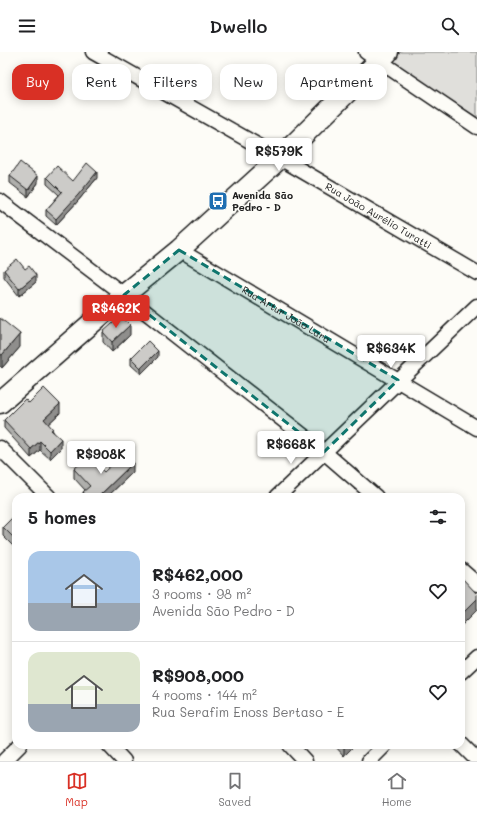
<!DOCTYPE html>
<html lang="en">
<head>
<meta charset="utf-8">
<style>
	body { margin:0; font-family:Mali,sans-serif; background:#f6f6f6; color:#202124; height:100vh; display:flex; flex-direction:column; font-size:15px; white-space:nowrap }
	* { box-sizing:border-box; margin:0 }
	p { font-size:13px; color:#757577 }
	.icon { flex:none; width:22px; height:22px; fill:none; stroke:currentColor; stroke-width:2; stroke-linecap:round; stroke-linejoin:round }
	.map { position:relative; flex:1; overflow:hidden }
	.side { position:absolute; left:12px; top:441px; width:453px; height:256px; display:flex; flex-direction:column; background:#fff; border-radius:12px; box-shadow:0 2px 10px #0003 }
	.side>* { flex:none }
	.top-card { position:absolute; left:12px; top:12px; width:453px; height:36px; display:flex; gap:8px }
	.price { position:absolute; translate:-50% -34px; padding:0 9px; border-radius:4px; background:#fff; color:#222; font-size:13px; line-height:26px; filter:drop-shadow(0 1px 2px #0008) }
	.price::after { content:''; position:absolute; left:50%; top:24px; width:12px; height:9px; margin-left:-6px; background:inherit; clip-path:polygon(0 0,100% 0,50% 100%) }
	.price.current { background:#d93025; color:#fff }
	ul { padding:0; list-style:none }
	li { display:flex; align-items:center; gap:12px; height:100px; padding:0 16px }
	li+li { border-top:1px solid #e0e0e0 }
	li span { display:grid; place-items:center; flex:none; width:112px; height:80px; border-radius:12px; color:#555 }
	li>.icon { margin-inline-start:auto }
	span .icon { width:48px; height:48px; fill:#fffc; stroke-width:1 }
	li b { font-size:17px }
	h2 { display:flex; justify-content:space-between; align-items:center; height:48px; padding:0 16px; font-size:17px }
	.tag { padding:0 14px; border-radius:12px; background:#fff; box-shadow:0 2px 10px #0003; font-size:14px; line-height:36px }
	.tag.current { background:#d93025; color:#fff }
	header { display:flex; justify-content:space-between; align-items:center; height:52px; padding:0 16px; background:#fff; font-size:18px; font-weight:600 }
	.tabs { display:flex; justify-content:space-around; align-items:center; height:56px; border-top:1px solid #e0e0e0; background:#fff; font-size:11px; color:#757577 }
	.tabs a { display:grid; justify-items:center; gap:2px }
	.tabs .current { color:#d93025 }
	.map>svg:first-child { display:block }
	.green { fill:#e0dfdb; stroke:#7e7e7c }
	.lines { fill:none; stroke-linecap:round; stroke-linejoin:round }
	.street-casing { stroke:#1c1c1c; stroke-width:17 }
	.secondary-casing { stroke:#1c1c1c; stroke-width:23 }
	.street { stroke:#fdfcf7; stroke-width:14 }
	.secondary { stroke:#fdfcf7; stroke-width:20 }
	.wall { fill:#afafac; stroke:#1c1c1c }
	.shaded-wall { fill:#8f8e8c; stroke:#1c1c1c }
	.building { fill:#cccbc8; stroke:#1c1c1c }
	.marked { fill:#0f766e; fill-opacity:0.2; stroke:#0f766e; stroke-width:3; stroke-dasharray:8 5; stroke-linejoin:round }
	.labels { text-anchor:middle; stroke-width:3; stroke-linejoin:round; paint-order:stroke }
	.poi-label { font-size:10px; font-weight:bold; fill:#1c1c1c; stroke:#fdfcf7; text-anchor:start }
	.street-label { font-size:10px; fill:#1c1c1c; stroke:#fdfcf7 }
</style>
</head>
<body>
<header><svg class="icon" aria-label="menu" viewBox="0 0 24 24"><path d="M4 6h16M4 12h16M4 18h16"/></svg>Dwello<svg class="icon" aria-label="search" viewBox="0 0 24 24"><circle cx="10" cy="10" r="6"/><path d="M15 15l6 6"/></svg></header>
<div class="map">
<svg width="477" height="709" viewBox="0 0 477 709">
	<rect width="100%" height="100%" fill="#fdfcf7"/>
	<filter id="ink" filterUnits="userSpaceOnUse"><feTurbulence type="fractalNoise" baseFrequency=".025" numOctaves="2"/><feDisplacementMap in="SourceGraphic" scale="8" xChannelSelector="R" yChannelSelector="G"/><feConvolveMatrix kernelMatrix="1 2 1 2 8 2 1 2 1" color-interpolation-filters="sRGB"/></filter>
	<g filter="url(#ink)">
		<path class="green" d="M401,0H477V65L391,10Z"/>
		<g class="lines">
			<defs>
				<g id="street">
					<path id="s1" d="M93,0L280,106L477,221"/>
					<path d="M366,0L477,75"/>
					<path d="M0,149L124,243L324,400L376,445"/>
					<path id="s2" d="M179,198L477,376"/>
					<path d="M0,396L49,445"/>
					<path d="M277,445L477,254"/>
					<path d="M461,518L477,532"/>
					<path d="M461,620L477,605"/>
					<path d="M461,692L477,708"/>
					<path d="M109,693L124,709"/>
					<path d="M290,693L305,709"/>
					<path d="M4,709L20,693"/>
					<path d="M369,709L385,693"/>
				</g>
				<path id="secondary" d="M0,351L124,243L179,198L280,106L388,0"/>
			</defs>
			<use href="#street" class="street-casing"/>
			<use href="#secondary" class="secondary-casing"/>
			<use href="#street" class="street"/>
			<use href="#secondary" class="secondary"/>
		</g>
		<path class="wall" d="M10,124L38,131L28,145L10,131Z
			M47,125L73,129L97,126L78,149L56,173L46,164V158L59,143L47,132Z
			M4,218L36,230L19,244L4,225Z
			M0,266L20,295L2,316L0,314Z
			M103,280L130,283L112,300L103,290Z
			M158,305L141,322L131,313V306Z
			M29,351L60,361L48,372L53,379L61,396L50,407L40,398L31,406L4,376V368Z
			M74,417L104,420H133L107,445H83V440L85,438L74,426Z
			M16,462V497L3,484V475Z
			M334,693H355L344,704Z"/>
		<path class="shaded-wall" d="M97,120V126L78,149L56,173V167Z
			M38,124V131L28,145V138Z
			M36,223V230L19,244V237Z
			M130,273V283L112,300V290Z
			M20,282V295L2,316V303Z
			M158,299V305L141,322V316Z
			M60,352V361L44,376V367Z
			M61,387V396L50,407V399Z
			M40,389V398L31,406V397Z
			M133,411V420L107,445H98Z
			M477,547V558L461,574V563Z
			M344,693H355L344,704Z"/>
		<path class="building" d="M20,110L38,124L28,138L10,124Z
			M87,111L97,120L78,143L56,167L46,158L62,140L47,125L57,114L73,129Z
			M17,207L25,217L29,214L36,223L19,237L4,218Z
			M121,264L130,273L112,290L103,280Z
			M0,266L20,282L2,303L0,302Z
			M148,289L158,299L141,316L131,306Z
			M44,336L60,352L44,367L53,377L51,378L61,387L50,399L40,389L31,397L4,368L25,347L29,351Z
			M124,401L133,411L98,445H88L83,440L90,434L74,417L88,404L104,420Z
			M16,462V488L3,475Z
			M461,525L477,542V547L461,563Z"/>
	</g>
	<path class="marked" d="M179,198L398,328L324,400L124,243Z"/>
	<defs>
		<symbol id="bus-square" viewBox="-11 -11 22 22"><rect x="-9" y="-9" width="18" height="18" rx="4" fill="#1f6fb2" stroke="#fdfcf7"/><path d="M-5-6H5V4H4V6H2V4H-2V6H-4V4H-5ZM-3.5-4V0h7V-4ZM-3.5 1.2v1.5H-2V1.2ZM2 1.2v1.5H3.5V1.2Z" fill="#fff"/></symbol>
	</defs>
	<g fill-rule="evenodd">
		<use href="#bus-square" x="207" y="138" width="22" height="22"/>
	</g>
	<g class="labels">
		<g class="poi-label">
			<text x="232" y="147">Avenida São<tspan x="232" dy="12">Pedro - D</tspan></text>
		</g>
		<g class="street-label">
			<text dy="4" stroke="none"><textPath href="#s1" startOffset="329">Rua João Aurélio Turatti</textPath></text>
			<text dy="4" stroke="none"><textPath href="#s2" startOffset="125">Rua Artur João Lara</textPath></text>
		</g>
	</g>
</svg>
<b class="price" style="left:279px;top:120px">R$579K</b>
<b class="price current" style="left:116px;top:277px">R$462K</b>
<b class="price" style="left:391px;top:317px">R$634K</b>
<b class="price" style="left:291px;top:413px">R$668K</b>
<b class="price" style="left:101px;top:423px">R$908K</b>
<div class="top-card">
<a class="tag current">Buy</a>
<a class="tag">Rent</a>
<a class="tag">Filters</a>
<a class="tag">New</a>
<a class="tag">Apartment</a>
</div>
<section class="side">
<h2>5 homes<svg class="icon" aria-label="filters" viewBox="0 0 24 24"><path d="M4 7h16M4 17h16"/><circle cx="9" cy="7" r="2"/><circle cx="15" cy="17" r="2"/></svg></h2>
<ul>
<li><span style="background:linear-gradient(#a9c7e8 65%,#9aa5b1 0)"><svg class="icon" aria-label="home" viewBox="0 0 24 24"><path d="M3 11l9-7 9 7M6 9v11h12V9"/></svg></span><div><b>R$462,000</b><p>3 rooms · 98 m²</p><p>Avenida São Pedro - D</p></div><svg class="icon" aria-label="heart" viewBox="0 0 24 24"><path d="M12 20l-8-8c-3-5 5-10 8-4 3-6 11-1 8 4z"/></svg></li>
<li><span style="background:linear-gradient(#dfe7d0 65%,#9aa5b1 0)"><svg class="icon" aria-label="home" viewBox="0 0 24 24"><path d="M3 11l9-7 9 7M6 9v11h12V9"/></svg></span><div><b>R$908,000</b><p>4 rooms · 144 m²</p><p>Rua Serafim Enoss Bertaso - E</p></div><svg class="icon" aria-label="heart" viewBox="0 0 24 24"><path d="M12 20l-8-8c-3-5 5-10 8-4 3-6 11-1 8 4z"/></svg></li>
</ul>
</section>
</div>
<nav class="tabs">
<a class="current"><svg class="icon" aria-label="map" viewBox="0 0 24 24"><path d="M3 6l6-2 6 2 6-2v14l-6 2-6-2-6 2zM9 4v14M15 6v14"/></svg>Map</a>
<a><svg class="icon" aria-label="saved" viewBox="0 0 24 24"><path d="M7 4h10v16l-5-4-5 4z"/></svg>Saved</a>
<a><svg class="icon" aria-label="home" viewBox="0 0 24 24"><path d="M3 11l9-7 9 7M6 9v11h12V9"/></svg>Home</a>
</nav>
</body>
</html>
